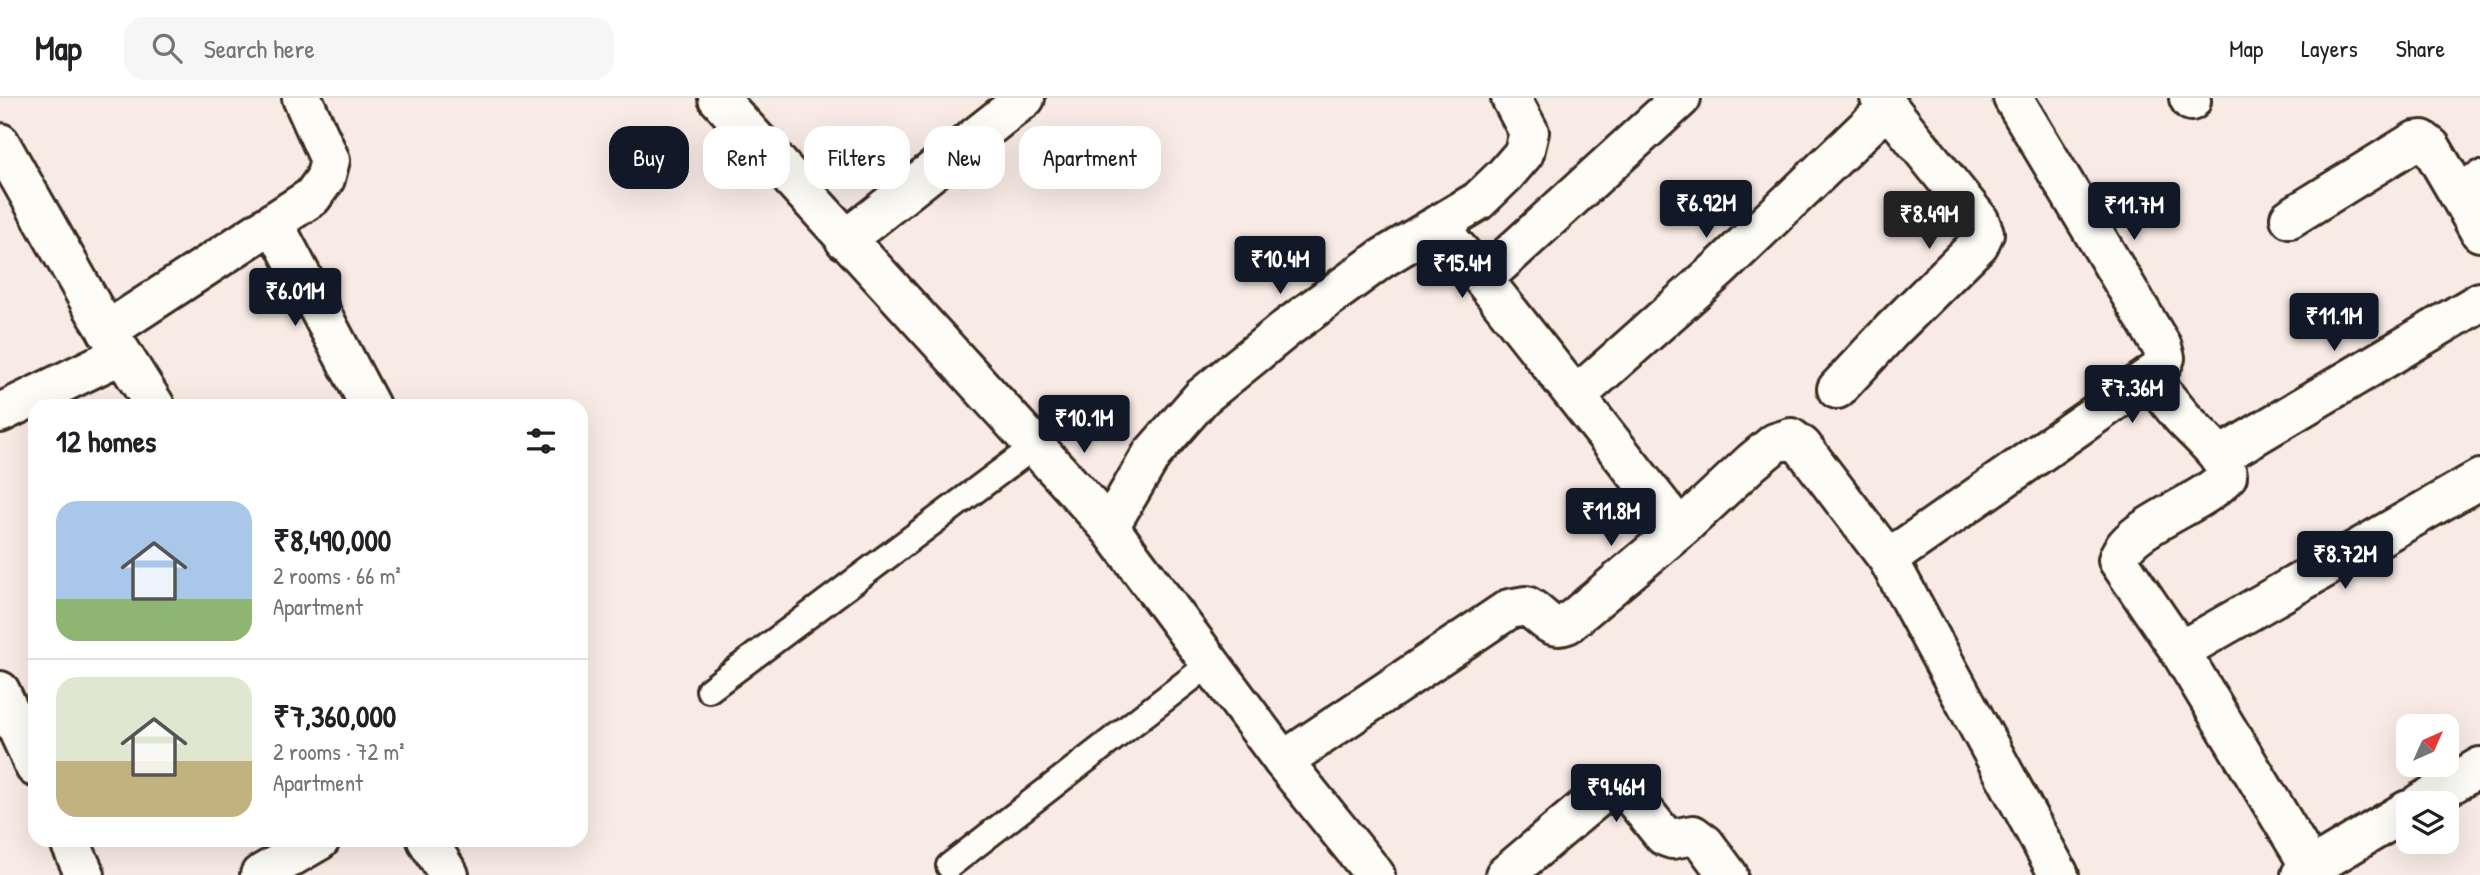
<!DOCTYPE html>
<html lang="en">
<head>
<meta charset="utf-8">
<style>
	body { margin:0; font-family:"Patrick Hand",sans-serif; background:#f6f6f6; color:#202124; height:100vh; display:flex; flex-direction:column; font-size:26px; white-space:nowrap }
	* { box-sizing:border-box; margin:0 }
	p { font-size:23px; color:#757577 }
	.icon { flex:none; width:38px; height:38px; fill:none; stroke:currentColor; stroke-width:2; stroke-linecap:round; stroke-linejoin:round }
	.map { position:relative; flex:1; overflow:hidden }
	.side { position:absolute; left:28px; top:301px; width:560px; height:448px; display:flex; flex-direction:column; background:#fff; border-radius:21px; box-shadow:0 7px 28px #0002 }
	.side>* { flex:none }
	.guide { position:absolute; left:609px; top:28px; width:665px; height:63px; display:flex; gap:14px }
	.needle { width:46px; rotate:45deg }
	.controls { position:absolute; left:2396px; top:616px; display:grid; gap:14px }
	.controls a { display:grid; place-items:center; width:63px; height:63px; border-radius:14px; background:#fff; box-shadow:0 7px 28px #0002; font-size:35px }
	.price { position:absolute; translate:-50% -60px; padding:0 16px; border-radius:7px; background:#111827; color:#fff; font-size:23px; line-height:46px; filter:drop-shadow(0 2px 4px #0008) }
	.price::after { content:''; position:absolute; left:50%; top:42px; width:21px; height:16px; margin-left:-10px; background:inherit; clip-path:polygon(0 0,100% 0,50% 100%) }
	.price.current { background:#222; color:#fff }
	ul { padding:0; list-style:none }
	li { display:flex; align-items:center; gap:21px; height:175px; padding:0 28px }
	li+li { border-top:2px solid #e0e0e0 }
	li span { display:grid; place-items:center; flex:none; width:196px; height:140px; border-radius:21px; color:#555 }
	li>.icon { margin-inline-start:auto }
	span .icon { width:84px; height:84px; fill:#fffc; stroke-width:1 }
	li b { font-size:30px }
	h2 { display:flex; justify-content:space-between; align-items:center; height:84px; padding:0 28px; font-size:30px }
	.chip { padding:0 24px; border-radius:21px; background:#fff; box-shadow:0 7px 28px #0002; font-size:24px; line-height:63px }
	.chip.current { background:#111827; color:#fff }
	header { display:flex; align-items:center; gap:42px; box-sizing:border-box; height:98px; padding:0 35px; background:#fff; border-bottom:2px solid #e0e0e0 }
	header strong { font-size:33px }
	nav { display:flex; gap:38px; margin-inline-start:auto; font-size:24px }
	.search { width:490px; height:63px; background:#f6f6f6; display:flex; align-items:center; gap:18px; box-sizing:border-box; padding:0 24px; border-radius:21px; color:#757577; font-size:26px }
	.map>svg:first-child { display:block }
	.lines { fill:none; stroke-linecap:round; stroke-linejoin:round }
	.service-casing { stroke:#3b2a1e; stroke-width:30 }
	.minor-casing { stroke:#3b2a1e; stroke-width:44 }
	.tertiary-casing { stroke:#3b2a1e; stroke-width:44 }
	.service { stroke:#fdfcf7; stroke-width:24 }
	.minor { stroke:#fdfcf7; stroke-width:38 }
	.tertiary { stroke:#fdfcf7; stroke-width:38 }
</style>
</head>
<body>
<header>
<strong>Map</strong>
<div class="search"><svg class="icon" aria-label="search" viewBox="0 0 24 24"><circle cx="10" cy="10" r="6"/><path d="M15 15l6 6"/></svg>Search here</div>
<nav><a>Map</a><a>Layers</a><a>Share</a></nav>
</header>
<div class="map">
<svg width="2480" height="777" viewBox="0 0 2480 777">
	<rect width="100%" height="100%" fill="#f8ebe6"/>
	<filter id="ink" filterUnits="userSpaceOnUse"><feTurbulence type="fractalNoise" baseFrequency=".0143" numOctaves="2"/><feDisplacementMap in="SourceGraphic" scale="14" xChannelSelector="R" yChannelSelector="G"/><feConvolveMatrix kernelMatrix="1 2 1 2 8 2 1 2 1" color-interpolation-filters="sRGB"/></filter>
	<g filter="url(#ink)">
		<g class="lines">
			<defs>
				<path id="service" d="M709,592L1036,347
					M949,768L1211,565"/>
				<path id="minor" d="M2013,0L2162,249L2165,260L2159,272L2149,279
					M2189,0L2191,3
					M0,45L95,213L155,308
					M2458,95L2480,134
					M2290,120L2415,43L2422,42L2431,49L2458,95L2480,83
					M273,124L370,308
					M1437,127L1483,181
					M845,142L1025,0
					M107,233L312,99L325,81L330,62L302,0
					M1837,291L1893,231L1979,146L1984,135L1979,122L1888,9
					M1576,298L1719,171L1888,9L1880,0
					M0,315L122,256
					M2219,359L2480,204
					M1109,429L1152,356L1202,299L1287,230L1381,161L1478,103L1505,77L1524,55L1529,34L1511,0
					M1680,431L1483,181L1681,0
					M2180,553L2480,381
					M0,593L35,669
					M1283,663L1509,511L1526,508C1542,515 1548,534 1567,526L1680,431L1752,364L1775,345L1791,340L1802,348L1888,461
					M2420,705L2480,669
					M69,742L85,777
					M427,742L449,777
					M2311,770L2408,712
					M260,777L320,742
					M1505,777L1599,698C1611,692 1617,688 1629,695L1664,738L1672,741L1693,737L1705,746L1728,777
					M2059,777L1888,461L2149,279C2160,292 2170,305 2181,318C2193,332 2227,359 2227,378C2203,407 2126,428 2118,462L2180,553L2311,770L2301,777"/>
				<path id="tertiary" d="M718,0L1109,429L1283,663L1375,777"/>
			</defs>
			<use href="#service" class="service-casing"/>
			<use href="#minor" class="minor-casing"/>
			<use href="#tertiary" class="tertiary-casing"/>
			<use href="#service" class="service"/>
			<use href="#minor" class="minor"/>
			<use href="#tertiary" class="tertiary"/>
		</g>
	</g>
</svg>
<div class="controls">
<a><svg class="needle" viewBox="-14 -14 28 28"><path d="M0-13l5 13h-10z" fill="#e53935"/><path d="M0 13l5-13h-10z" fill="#757577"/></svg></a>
<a><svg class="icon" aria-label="layers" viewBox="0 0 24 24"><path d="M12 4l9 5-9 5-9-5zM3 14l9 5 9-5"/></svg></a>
</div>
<b class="price" style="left:1706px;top:142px">₹6.92M</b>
<b class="price" style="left:2134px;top:144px">₹11.7M</b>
<b class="price current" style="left:1929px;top:153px">₹8.49M</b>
<b class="price" style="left:1280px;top:198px">₹10.4M</b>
<b class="price" style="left:1462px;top:202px">₹15.4M</b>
<b class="price" style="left:295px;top:230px">₹6.01M</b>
<b class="price" style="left:2334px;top:255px">₹11.1M</b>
<b class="price" style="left:2132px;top:327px">₹7.36M</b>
<b class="price" style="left:1084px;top:357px">₹10.1M</b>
<b class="price" style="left:1611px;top:450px">₹11.8M</b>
<b class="price" style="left:2345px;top:493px">₹8.72M</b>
<b class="price" style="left:1616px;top:726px">₹9.46M</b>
<div class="guide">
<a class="chip current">Buy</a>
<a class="chip">Rent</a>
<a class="chip">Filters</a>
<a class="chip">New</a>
<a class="chip">Apartment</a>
</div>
<section class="side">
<h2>12 homes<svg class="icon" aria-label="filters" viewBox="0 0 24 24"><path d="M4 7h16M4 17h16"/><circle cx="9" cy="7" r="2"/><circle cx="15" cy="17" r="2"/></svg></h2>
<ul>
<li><span style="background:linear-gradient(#a9c7e8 70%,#8fb573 0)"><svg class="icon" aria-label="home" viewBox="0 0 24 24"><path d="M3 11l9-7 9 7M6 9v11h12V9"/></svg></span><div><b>₹8,490,000</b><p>2 rooms · 66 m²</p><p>Apartment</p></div></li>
<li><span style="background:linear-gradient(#dfe7d0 60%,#c2b280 0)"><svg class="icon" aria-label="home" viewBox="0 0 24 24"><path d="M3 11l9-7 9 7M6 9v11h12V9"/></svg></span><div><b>₹7,360,000</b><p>2 rooms · 72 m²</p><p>Apartment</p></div></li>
</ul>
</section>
</div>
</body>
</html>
